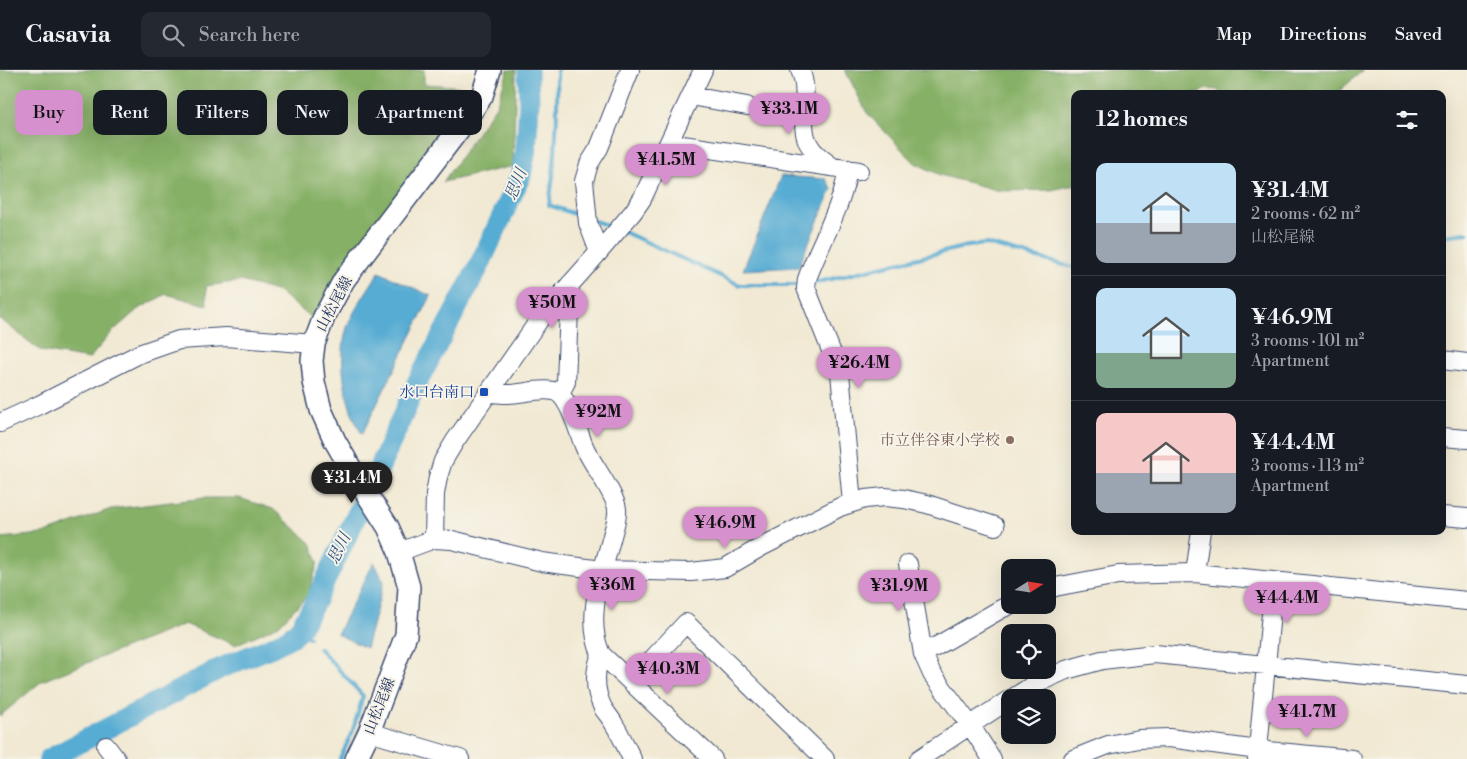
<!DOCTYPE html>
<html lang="en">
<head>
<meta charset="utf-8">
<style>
	body { margin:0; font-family:"Libre Bodoni","Noto Serif JP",serif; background:#242831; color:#f1f3f6; height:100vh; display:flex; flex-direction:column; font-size:19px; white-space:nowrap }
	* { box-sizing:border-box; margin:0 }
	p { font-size:16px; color:#9ea1a6 }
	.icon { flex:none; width:28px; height:28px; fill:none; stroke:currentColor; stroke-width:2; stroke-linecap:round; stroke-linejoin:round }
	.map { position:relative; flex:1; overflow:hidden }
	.panel { position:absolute; left:1071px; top:20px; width:375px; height:445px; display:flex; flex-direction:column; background:#171b24; border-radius:10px; box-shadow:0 5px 20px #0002 }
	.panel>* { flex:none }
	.top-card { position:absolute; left:15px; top:20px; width:475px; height:45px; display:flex; gap:10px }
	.needle { width:32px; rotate:78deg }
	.tools { position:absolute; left:1001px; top:489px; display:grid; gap:10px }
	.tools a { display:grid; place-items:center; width:55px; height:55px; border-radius:10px; background:#171b24; box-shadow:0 5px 20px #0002; font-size:25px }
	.price { position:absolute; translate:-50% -42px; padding:0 11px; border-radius:18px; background:#d690ce; color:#111; font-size:16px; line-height:32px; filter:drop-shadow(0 1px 2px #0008) }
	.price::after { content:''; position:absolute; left:50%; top:30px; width:15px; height:11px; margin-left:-8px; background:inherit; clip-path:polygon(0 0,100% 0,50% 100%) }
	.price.selected { background:#222; color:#fff }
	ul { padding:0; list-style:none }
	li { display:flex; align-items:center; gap:15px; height:125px; padding:0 25px }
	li+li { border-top:1px solid #363941 }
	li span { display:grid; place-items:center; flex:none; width:140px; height:100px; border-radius:10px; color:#555 }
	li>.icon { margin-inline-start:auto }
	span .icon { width:60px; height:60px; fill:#fffc; stroke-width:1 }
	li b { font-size:21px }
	h2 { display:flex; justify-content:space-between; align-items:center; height:60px; padding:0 25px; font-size:21px }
	.chip { padding:0 18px; border-radius:10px; background:#171b24; box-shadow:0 5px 20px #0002; font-size:18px; line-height:45px }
	.chip.selected { background:#d690ce; color:#111 }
	header { display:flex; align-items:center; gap:30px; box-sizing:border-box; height:70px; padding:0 25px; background:#171b24; border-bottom:1px solid #363941 }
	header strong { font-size:24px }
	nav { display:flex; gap:28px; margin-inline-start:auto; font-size:18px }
	.search { width:350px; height:45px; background:#242831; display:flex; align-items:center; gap:12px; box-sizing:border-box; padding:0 18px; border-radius:10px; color:#9ea1a6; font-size:19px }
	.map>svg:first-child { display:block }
	.forest { fill:#86b066; stroke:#507062 }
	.water { fill:#57acd3; stroke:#396e98 }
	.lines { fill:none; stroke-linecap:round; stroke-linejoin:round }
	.stream { stroke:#57acd3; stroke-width:4 }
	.river { stroke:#57acd3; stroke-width:21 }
	.minor-casing { stroke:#3b4b70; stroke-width:20 }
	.major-casing { stroke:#3b4b70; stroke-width:24 }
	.minor { stroke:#fff; stroke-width:18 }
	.major { stroke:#fff; stroke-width:21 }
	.transit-dot { fill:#1a4fb4; stroke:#f7f3e8; stroke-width:2 }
	.education-dot { fill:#8d6e63; stroke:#f7f3e8; stroke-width:2 }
	.labels { text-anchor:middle; stroke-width:4; stroke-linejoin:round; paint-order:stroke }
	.street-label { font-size:15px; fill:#1b2f5e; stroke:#f7f3e8 }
	.transit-label { font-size:15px; fill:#164399; stroke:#f7f3e8; text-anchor:end }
	.education-label { font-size:15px; fill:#785e54; stroke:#f7f3e8; text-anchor:end }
	.water-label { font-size:16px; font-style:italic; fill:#2d5481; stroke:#f7f3e8 }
</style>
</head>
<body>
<header>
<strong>Casavia</strong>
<div class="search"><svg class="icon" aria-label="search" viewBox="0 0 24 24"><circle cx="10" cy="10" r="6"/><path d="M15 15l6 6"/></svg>Search here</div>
<nav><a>Map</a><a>Directions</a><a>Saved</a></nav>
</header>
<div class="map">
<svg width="1467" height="689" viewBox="0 0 1467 689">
	<rect width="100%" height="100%" fill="#f7f3e8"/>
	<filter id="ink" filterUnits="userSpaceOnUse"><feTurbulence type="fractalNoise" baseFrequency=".02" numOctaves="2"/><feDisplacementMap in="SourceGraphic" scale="10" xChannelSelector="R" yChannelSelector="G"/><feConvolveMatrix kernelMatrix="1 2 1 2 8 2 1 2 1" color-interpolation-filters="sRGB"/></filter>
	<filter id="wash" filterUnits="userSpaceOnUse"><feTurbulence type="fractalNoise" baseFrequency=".0096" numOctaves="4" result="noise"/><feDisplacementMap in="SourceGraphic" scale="20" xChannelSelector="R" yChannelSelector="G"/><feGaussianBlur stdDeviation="1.12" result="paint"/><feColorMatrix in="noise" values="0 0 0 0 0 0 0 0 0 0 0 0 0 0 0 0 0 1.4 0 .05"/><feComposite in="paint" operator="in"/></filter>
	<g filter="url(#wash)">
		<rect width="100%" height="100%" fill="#f1e9d3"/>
		<path class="forest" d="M0,0H424V14L466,17L453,55L314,250L279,222L241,211L206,216L207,235L166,224L137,240L113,261L89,289L41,281L0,249Z
			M508,0H516L513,96L443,112L497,34Z
			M845,0H1363L1336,24H1221L1219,20L1205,19L1200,24H1075V115L1051,120L1000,121L940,105L915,93L867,43Z
			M205,428H239L273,439L311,473L318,492L308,525L279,555L235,575L185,554L42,611L0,646V468L43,464L111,439Z"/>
		<path class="water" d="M781,106L826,109L832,119L798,197L743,200Z
			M379,202L431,226L362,364C344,335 336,284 349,252C357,235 369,218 379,202Z
			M374,492L384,512L366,578L337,564Z"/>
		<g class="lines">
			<path class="stream" d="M557,0C558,46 556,90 549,135L583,147
				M594,151L614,157
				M622,161L740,215H801
				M1442,166L1467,163
				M810,214L968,176L987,174L1075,198
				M300,558L309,568
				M319,578L363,626L352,663L340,689"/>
			<path class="river" d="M49,689L221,598L272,577L291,567L300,558L314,534L379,399L418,311L479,196L521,105L526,80L529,33L528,0"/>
		</g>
	</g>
	<g filter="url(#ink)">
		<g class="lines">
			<defs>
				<path id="minor" d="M800,0C811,23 797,58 810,76C815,85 825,91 833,97
					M691,26L747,36
					M669,73L859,101
					M848,99C842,138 820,173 807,209L806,218L840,303L852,433
					M599,182L588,153L584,111L589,94L599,78L630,0
					M1442,290L1467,293
					M489,323C495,323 501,324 508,324C522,324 539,318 553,321C569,324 578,362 584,376C590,391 616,425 617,439C618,448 614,458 612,466C603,502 584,547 601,584L713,689
					M560,323L566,312L570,214
					M0,353L39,335L139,284L179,270L226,267L314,274
					M1442,367L1467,369
					M1442,446L1467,448
					M434,469L435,424L438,407L443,391L455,371L542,246L599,182L633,142L642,129L703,0
					M399,482L434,469L452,470L542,492L602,500L691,502L725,498L761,477L840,437L865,429L885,427L904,429L927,434L995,456
					M908,494L923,584L932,604L970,655L992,689
					M1195,503L1201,461
					M1048,520L1055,517L1118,505L1195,503L1467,531
					M601,584C594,602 594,620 603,638C606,643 611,648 614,654C621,665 626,677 632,689
					M923,584L1001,539L1010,535
					M631,612L686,553L825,689
					M1013,628L1033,615L1066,600L1102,590L1155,584L1467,615
					M369,662L460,689
					M106,676L116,689
					M919,689L1010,629
					M1073,689L1108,675L1139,669L1169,668L1258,680L1352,689
					M1257,689L1274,512"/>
				<path id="major" d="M356,689L369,662L406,565L409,517L399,482L388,457L354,404L335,371L321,340L314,312L312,291L314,274L324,247L344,210L459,59L482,26L490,0"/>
			</defs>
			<use href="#minor" class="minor-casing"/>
			<use href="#major" class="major-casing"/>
			<use href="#minor" class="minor"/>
			<use href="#major" class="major"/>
		</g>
	</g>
	<rect class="transit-dot" x="479" y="317" width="10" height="10" rx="2.5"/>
	<circle class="education-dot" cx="1010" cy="370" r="5"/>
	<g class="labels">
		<g class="street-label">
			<text transform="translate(334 234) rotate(-62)" y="5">山松尾線</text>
			<text transform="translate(379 636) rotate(-68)" y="5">山松尾線</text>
		</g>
		<g class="transit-label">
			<text x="474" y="327">水口台南口</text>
		</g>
		<g class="education-label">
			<text x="1000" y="375">市立伴谷東小学校</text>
		</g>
		<g class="water-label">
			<text transform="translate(515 114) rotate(-68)" y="6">思川</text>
			<text transform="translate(338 478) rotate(-64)" y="6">思川</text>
		</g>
	</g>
</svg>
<div class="tools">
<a><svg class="needle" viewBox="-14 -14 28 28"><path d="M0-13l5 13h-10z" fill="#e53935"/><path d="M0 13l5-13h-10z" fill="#9ea1a6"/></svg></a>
<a><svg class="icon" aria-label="locate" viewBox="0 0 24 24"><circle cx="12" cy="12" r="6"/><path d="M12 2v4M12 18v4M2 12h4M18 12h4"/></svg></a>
<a><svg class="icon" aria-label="layers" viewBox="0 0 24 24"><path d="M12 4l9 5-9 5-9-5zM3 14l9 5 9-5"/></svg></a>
</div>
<b class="price" style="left:789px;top:65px">¥33.1M</b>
<b class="price" style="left:666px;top:116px">¥41.5M</b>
<b class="price" style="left:552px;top:259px">¥50M</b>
<b class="price" style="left:859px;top:319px">¥26.4M</b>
<b class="price" style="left:598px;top:368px">¥92M</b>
<b class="price selected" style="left:352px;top:434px">¥31.4M</b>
<b class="price" style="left:725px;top:479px">¥46.9M</b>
<b class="price" style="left:612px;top:541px">¥36M</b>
<b class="price" style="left:899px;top:542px">¥31.9M</b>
<b class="price" style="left:1287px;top:554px">¥44.4M</b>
<b class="price" style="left:668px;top:625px">¥40.3M</b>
<b class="price" style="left:1307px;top:668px">¥41.7M</b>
<div class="top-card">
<a class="chip selected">Buy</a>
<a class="chip">Rent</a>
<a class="chip">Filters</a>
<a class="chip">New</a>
<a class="chip">Apartment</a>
</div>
<section class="panel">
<h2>12 homes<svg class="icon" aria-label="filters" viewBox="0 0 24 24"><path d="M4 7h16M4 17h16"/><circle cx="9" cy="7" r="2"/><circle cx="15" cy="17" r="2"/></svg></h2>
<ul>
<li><span style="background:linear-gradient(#bfe0f5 60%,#9aa5b1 0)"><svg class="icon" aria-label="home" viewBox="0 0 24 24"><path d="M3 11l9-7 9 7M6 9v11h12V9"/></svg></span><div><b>¥31.4M</b><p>2 rooms · 62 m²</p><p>山松尾線</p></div></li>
<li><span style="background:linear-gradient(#bfe0f5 65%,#7fa58c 0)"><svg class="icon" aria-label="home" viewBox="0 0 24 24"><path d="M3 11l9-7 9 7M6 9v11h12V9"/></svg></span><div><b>¥46.9M</b><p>3 rooms · 101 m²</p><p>Apartment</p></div></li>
<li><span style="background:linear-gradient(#f6c9c9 60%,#9aa5b1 0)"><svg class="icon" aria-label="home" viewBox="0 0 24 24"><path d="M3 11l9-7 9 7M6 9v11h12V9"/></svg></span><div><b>¥44.4M</b><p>3 rooms · 113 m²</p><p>Apartment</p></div></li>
</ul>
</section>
</div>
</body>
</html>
